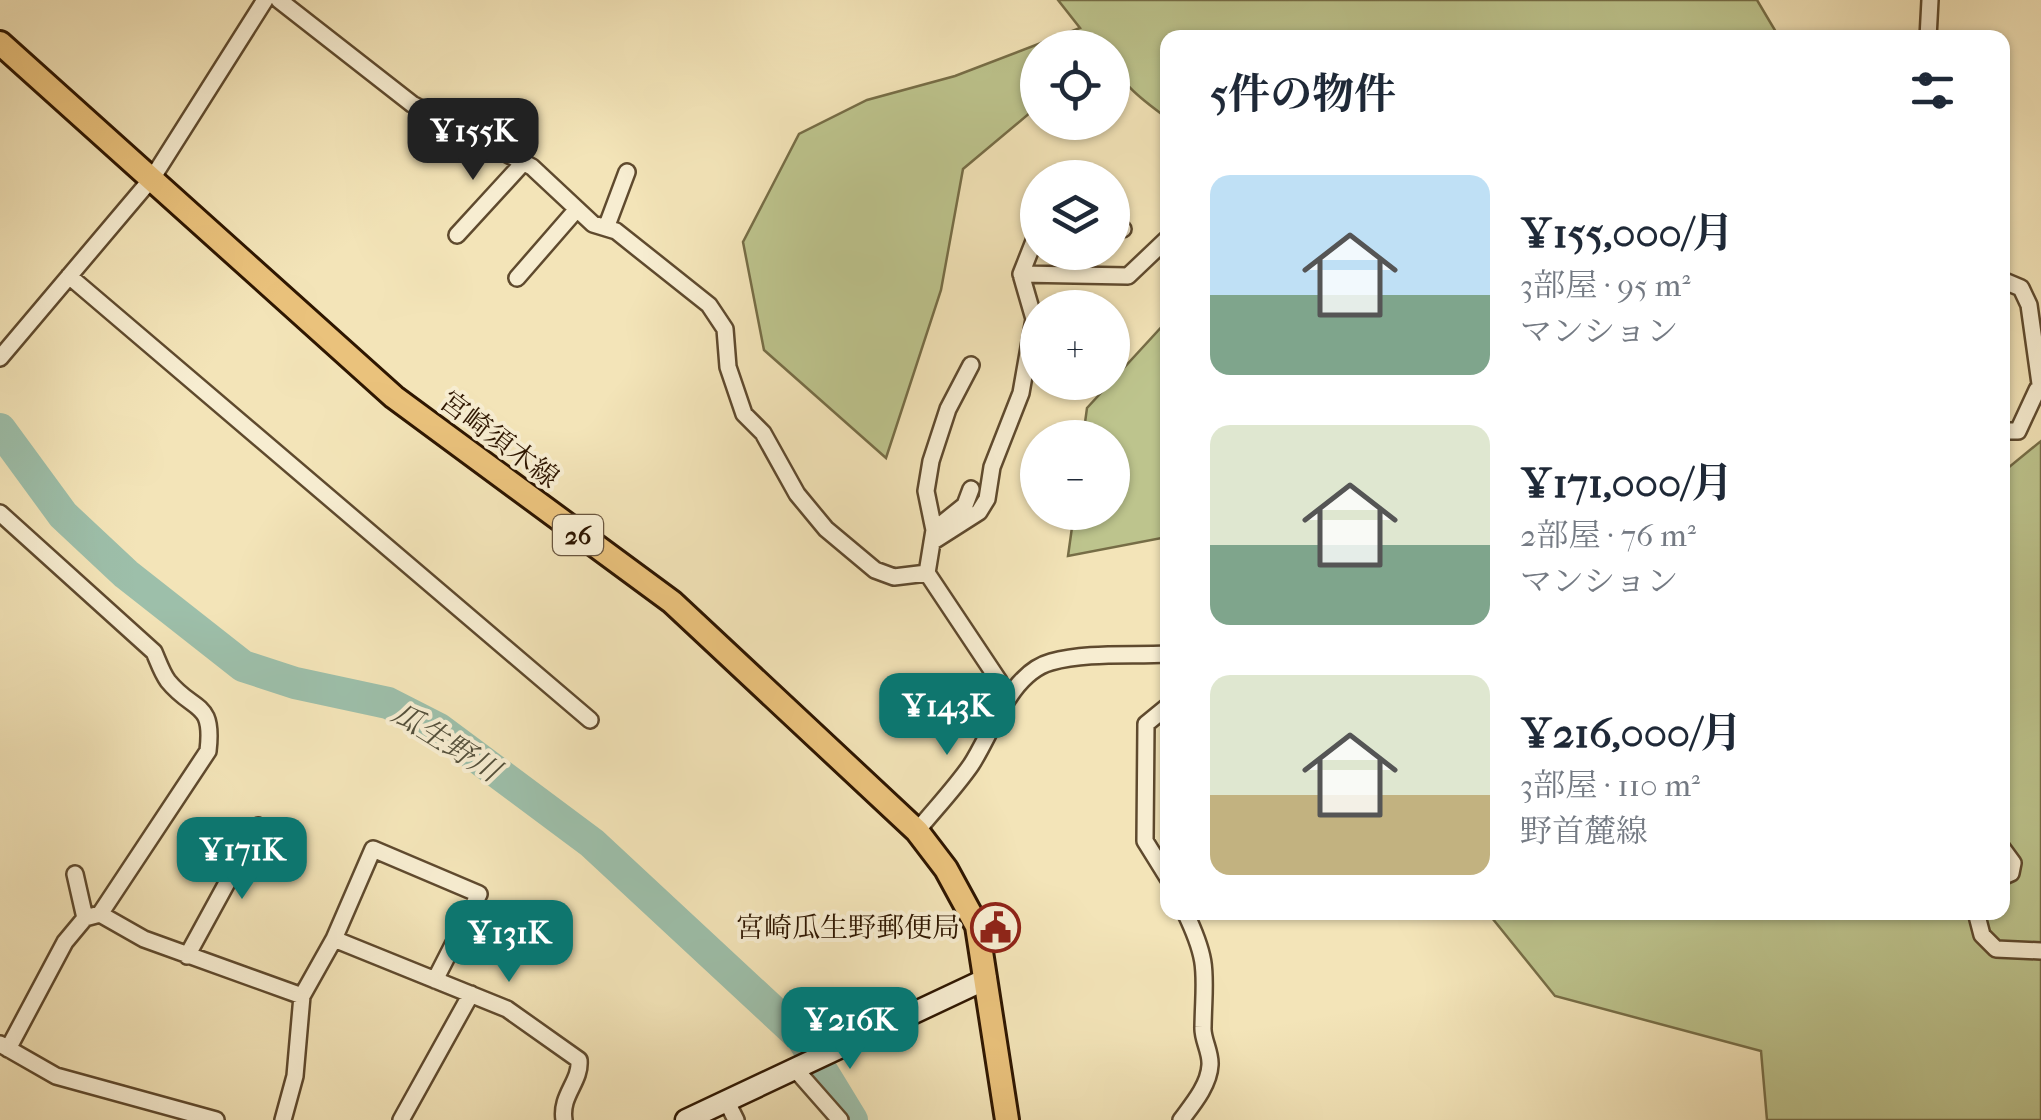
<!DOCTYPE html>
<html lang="ja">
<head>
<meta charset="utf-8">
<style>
	body { margin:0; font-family:"IM FELL French Canon","Noto Serif JP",serif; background:#f6f6f7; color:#1f2937; height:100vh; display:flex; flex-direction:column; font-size:38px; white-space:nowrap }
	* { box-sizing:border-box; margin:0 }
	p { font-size:32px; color:#747a83 }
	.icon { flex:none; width:55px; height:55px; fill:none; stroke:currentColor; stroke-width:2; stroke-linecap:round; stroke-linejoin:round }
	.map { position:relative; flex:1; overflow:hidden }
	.details { position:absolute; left:1160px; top:30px; width:850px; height:890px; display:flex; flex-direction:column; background:#fff; border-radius:20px; box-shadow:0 2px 8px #0004 }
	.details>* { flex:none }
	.tools { position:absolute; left:1020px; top:30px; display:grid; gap:20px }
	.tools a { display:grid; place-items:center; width:110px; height:110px; border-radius:50%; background:#fff; box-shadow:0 2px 8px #0004; font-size:50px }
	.price { position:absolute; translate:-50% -85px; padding:0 22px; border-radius:20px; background:#0f766e; color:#fff; font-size:32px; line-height:65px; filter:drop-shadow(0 2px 5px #0008) }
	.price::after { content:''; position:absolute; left:50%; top:60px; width:30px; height:22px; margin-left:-15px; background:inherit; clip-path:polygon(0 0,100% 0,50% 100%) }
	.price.current { background:#222; color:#fff }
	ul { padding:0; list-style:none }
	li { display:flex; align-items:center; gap:30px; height:250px; padding:0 50px }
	li span { display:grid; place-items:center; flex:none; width:280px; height:200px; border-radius:20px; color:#555 }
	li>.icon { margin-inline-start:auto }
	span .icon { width:120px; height:120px; fill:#fffc; stroke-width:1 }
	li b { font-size:42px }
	h2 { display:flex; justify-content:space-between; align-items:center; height:120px; padding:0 50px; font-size:42px }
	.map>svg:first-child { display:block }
	.green { fill:#bdc48d; stroke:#766d46; stroke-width:2.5 }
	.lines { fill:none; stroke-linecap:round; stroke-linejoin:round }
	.river { stroke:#9dbfaa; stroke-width:32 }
	.street-casing { stroke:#5f4a2e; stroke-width:20 }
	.secondary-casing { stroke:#2e1600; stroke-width:25 }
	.primary-casing { stroke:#2e1600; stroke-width:28 }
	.street { stroke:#f7edd1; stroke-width:15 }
	.secondary { stroke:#f7edd1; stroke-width:20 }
	.primary { stroke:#eac27c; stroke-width:22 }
	.labels { text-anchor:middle; stroke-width:8; stroke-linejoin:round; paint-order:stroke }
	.shield { fill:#f7edd1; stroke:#6a563f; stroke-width:2.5 }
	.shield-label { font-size:25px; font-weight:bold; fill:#2e1600 }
	.street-label { font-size:28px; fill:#2e1600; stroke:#f7edd1 }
	.poi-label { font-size:28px; fill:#2e1600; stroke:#f7edd1; text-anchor:end }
	.water-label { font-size:30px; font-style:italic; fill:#55513c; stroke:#f7edd1 }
</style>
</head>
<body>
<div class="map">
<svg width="2041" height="1120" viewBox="0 0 2041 1120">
	<rect width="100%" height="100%" fill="#f3e4b8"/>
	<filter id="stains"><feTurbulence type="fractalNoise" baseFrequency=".002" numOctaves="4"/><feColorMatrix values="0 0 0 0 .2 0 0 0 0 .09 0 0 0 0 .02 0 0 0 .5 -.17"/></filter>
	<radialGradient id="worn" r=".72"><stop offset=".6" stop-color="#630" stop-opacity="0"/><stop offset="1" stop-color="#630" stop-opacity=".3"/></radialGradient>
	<path class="green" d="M1058,0H1757L1779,37L1168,38L1167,118C1143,100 1112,80 1112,48H1038L1037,107L963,169L941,290L886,458L764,350L743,242L799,134L867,100L955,76L1080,28Z
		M1167,321V537L1068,556L1074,513L1112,512V438L1083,437L1087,408Z
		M2041,441V1120H1767L1761,1051L1555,996L1488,913L2002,912L2003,472Z"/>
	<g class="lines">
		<path class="river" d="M0,429L63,515L126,574L243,666L295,683L388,703L439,729L592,843L802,1038L852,1120"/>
		<defs>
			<path id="street" d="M279,0L412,104L532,167L593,224L616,231L709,305L725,329L728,367L744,414L763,433L797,494L826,529L875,570L894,577L927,573L999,681L1005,704
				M1928,38L1930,0
				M606,228L627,172
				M1112,229H1123
				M457,235L523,163
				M1021,274L1128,276L1168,238
				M69,276L590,720
				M517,278L577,209
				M2002,280L2021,288L2029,305L2041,391
				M0,358L153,177L265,0
				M2002,431H2018L2037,390
				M0,513L154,652C158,661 162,673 168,681C194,713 214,700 208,751L100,914L85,918L65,942L8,1049
				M934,530L965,505L971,489
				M932,542L979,512L987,499L992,467L1021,393L1034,319L1021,274L1038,231
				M927,573L934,530L926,491L931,461L948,409L971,365
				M1168,706L1146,724L1145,841L1168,878
				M917,831C935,809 955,788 971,765C992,733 1010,673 1051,662C1087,652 1130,656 1168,654
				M2002,848L2013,863L2011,873L2002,877
				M75,874L85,918
				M1976,912L1982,935L1996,949L2041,951
				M100,914L144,939L302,996L295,1076L283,1120
				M334,939L507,1009L579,1060C581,1082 560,1095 564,1120
				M187,956L258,826
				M302,996L334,939L373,849L479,894L435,980
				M0,1044L56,1076L216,1120
				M796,1070L840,1120
				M727,1102L736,1120
				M401,1120L471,994
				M1181,1120C1193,1104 1209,1085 1210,1065C1211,1052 1202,1039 1203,1027C1204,973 1210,964 1185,912"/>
			<path id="secondary" d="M686,1120L986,979"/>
			<path id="primary" d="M0,43L394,397L672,602L917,831L946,869L977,926L1007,1120"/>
		</defs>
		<use href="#street" class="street-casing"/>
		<use href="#secondary" class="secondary-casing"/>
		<use href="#primary" class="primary-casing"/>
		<use href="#street" class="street"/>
		<use href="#secondary" class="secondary"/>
		<use href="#primary" class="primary"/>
	</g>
	<defs>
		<symbol id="civic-ring" viewBox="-11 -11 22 22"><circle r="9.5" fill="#f7edd1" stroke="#8f2418" stroke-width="1.5"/><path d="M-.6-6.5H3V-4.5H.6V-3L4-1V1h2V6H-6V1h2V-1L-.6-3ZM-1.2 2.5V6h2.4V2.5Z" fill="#8f2418"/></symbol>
	</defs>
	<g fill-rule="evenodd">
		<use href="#civic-ring" x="968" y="900" width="55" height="55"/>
	</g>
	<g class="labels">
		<rect class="shield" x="553" y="515" width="50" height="40" rx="8"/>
		<g class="shield-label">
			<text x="578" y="544">26</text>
		</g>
		<g class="street-label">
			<text transform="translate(500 439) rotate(37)" y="10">宮崎須木線</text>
		</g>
		<g class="poi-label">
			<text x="960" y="937">宮崎瓜生野郵便局</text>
		</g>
		<g class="water-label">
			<text transform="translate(446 742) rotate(32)" y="10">瓜生野川</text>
		</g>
	</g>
	<rect width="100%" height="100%" filter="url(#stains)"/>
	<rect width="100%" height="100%" fill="url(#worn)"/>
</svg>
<div class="tools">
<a><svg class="icon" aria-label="locate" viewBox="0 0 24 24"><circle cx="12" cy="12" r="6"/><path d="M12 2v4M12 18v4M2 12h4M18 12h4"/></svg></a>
<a><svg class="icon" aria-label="layers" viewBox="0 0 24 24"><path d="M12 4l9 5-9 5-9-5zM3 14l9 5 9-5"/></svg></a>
<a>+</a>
<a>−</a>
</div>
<b class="price current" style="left:473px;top:183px">¥155K</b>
<b class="price" style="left:947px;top:758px">¥143K</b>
<b class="price" style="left:242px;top:902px">¥171K</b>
<b class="price" style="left:509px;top:985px">¥131K</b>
<b class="price" style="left:850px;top:1072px">¥216K</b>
<section class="details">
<h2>5件の物件<svg class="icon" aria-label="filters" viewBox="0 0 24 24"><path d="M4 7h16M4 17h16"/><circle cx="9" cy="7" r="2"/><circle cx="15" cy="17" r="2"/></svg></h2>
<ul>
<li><span style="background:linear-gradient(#bfe0f5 60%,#7fa58c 0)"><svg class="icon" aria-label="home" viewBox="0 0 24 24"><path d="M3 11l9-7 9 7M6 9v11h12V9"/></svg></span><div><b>¥155,000/月</b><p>3部屋 · 95 m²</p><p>マンション</p></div></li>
<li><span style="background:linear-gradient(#dfe7d0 60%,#7fa58c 0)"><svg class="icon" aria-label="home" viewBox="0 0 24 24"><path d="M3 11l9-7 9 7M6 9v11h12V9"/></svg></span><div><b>¥171,000/月</b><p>2部屋 · 76 m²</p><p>マンション</p></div></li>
<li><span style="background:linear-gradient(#dfe7d0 60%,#c2b280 0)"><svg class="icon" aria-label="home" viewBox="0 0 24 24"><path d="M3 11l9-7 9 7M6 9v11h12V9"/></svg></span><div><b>¥216,000/月</b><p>3部屋 · 110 m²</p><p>野首麓線</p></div></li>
</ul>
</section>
</div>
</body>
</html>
